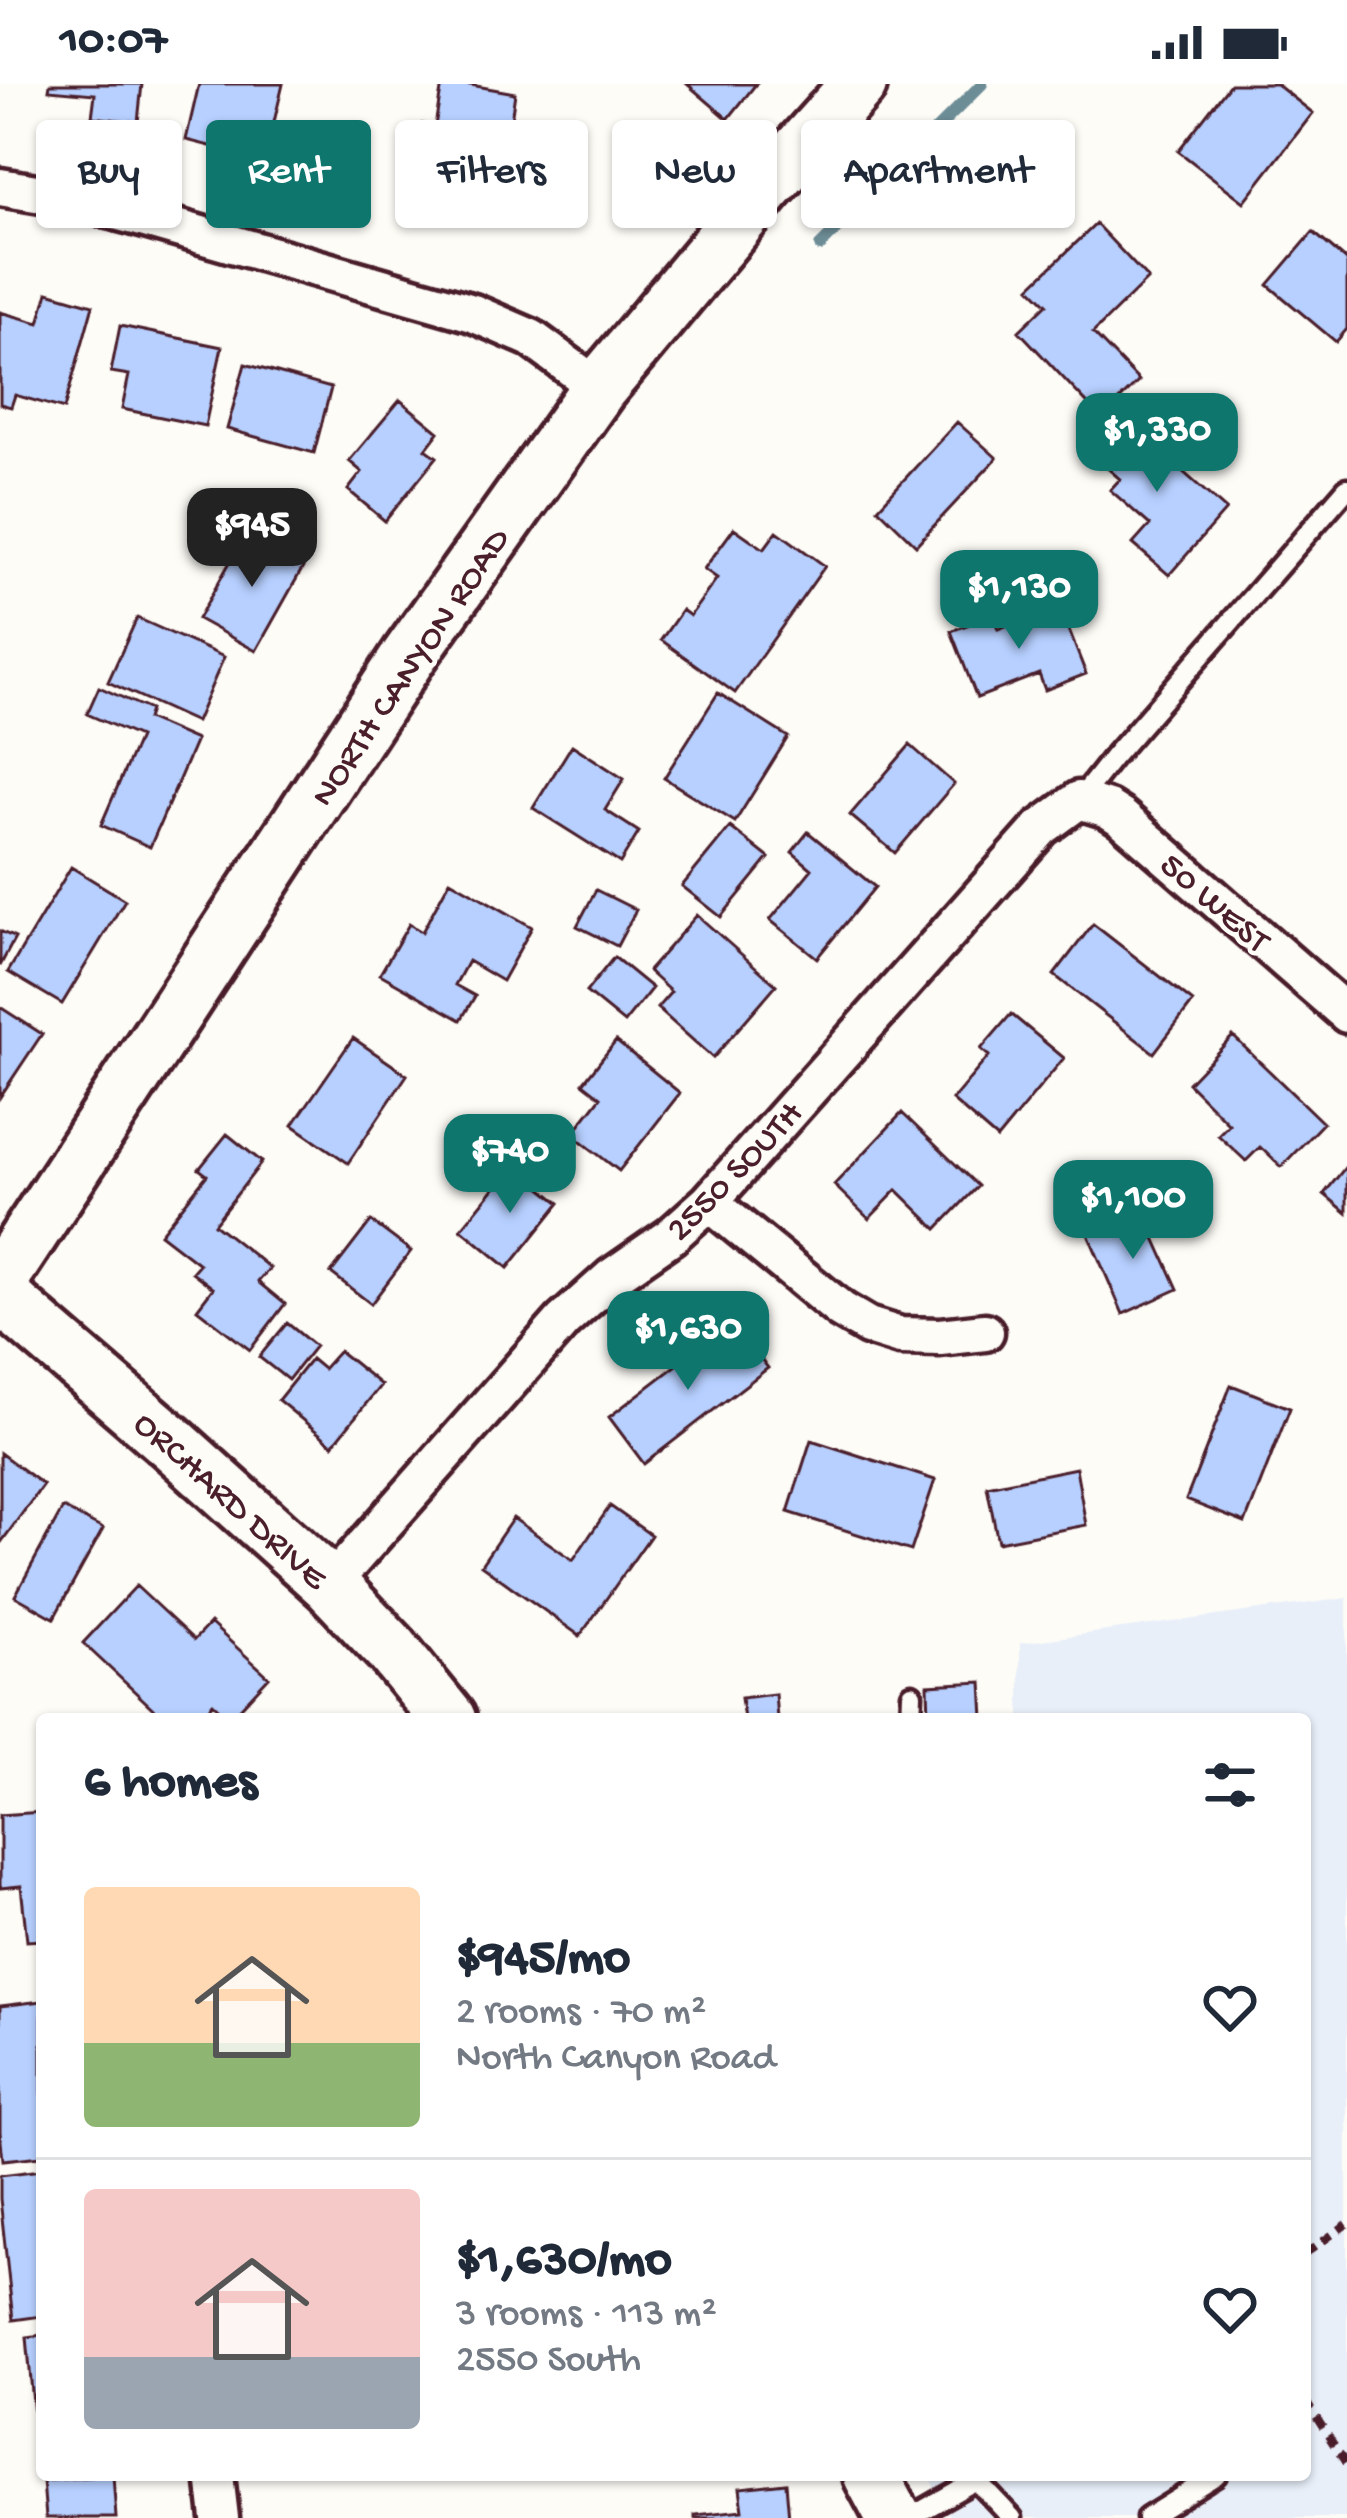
<!DOCTYPE html>
<html lang="en">
<head>
<meta charset="utf-8">
<style>
	body { margin:0; font-family:"Gochi Hand",sans-serif; background:#f2f2f3; color:#1f2937; height:100vh; display:flex; flex-direction:column; font-size:45px; white-space:nowrap }
	* { box-sizing:border-box; margin:0 }
	p { font-size:39px; color:#747a83 }
	.icon { flex:none; width:66px; height:66px; fill:none; stroke:currentColor; stroke-width:2; stroke-linecap:round; stroke-linejoin:round }
	.map { position:relative; flex:1; overflow:hidden }
	.details { position:absolute; left:36px; top:1629px; width:1275px; height:768px; display:flex; flex-direction:column; background:#fff; border-radius:12px; box-shadow:0 3px 9px #0004 }
	.details>* { flex:none }
	.banner { position:absolute; left:36px; top:36px; width:1275px; height:108px; display:flex; gap:24px }
	.price { position:absolute; translate:-50% -102px; padding:0 27px; border-radius:24px; background:#0f766e; color:#fff; font-size:39px; line-height:78px; filter:drop-shadow(0 3px 6px #0008) }
	.price::after { content:''; position:absolute; left:50%; top:72px; width:36px; height:27px; margin-left:-18px; background:inherit; clip-path:polygon(0 0,100% 0,50% 100%) }
	.price.current { background:#222; color:#fff }
	ul { padding:0; list-style:none }
	li { display:flex; align-items:center; gap:36px; height:300px; padding:0 48px }
	li+li { border-top:3px solid #e0e1e3 }
	li span { display:grid; place-items:center; flex:none; width:336px; height:240px; border-radius:12px; color:#555 }
	li>.icon { margin-inline-start:auto }
	span .icon { width:144px; height:144px; fill:#fffc; stroke-width:1 }
	li b { font-size:51px }
	h2 { display:flex; justify-content:space-between; align-items:center; height:144px; padding:0 48px; font-size:51px }
	.pill { padding:0 42px; border-radius:12px; background:#fff; box-shadow:0 3px 9px #0004; font-size:42px; line-height:108px }
	.pill.current { background:#0f766e; color:#fff }
	.status { display:flex; justify-content:space-between; align-items:center; height:84px; padding:0 60px; background:#fff; direction:ltr }
	.status svg { height:33px; fill:currentColor }
	.map>svg:first-child { display:block }
	.built { fill:#e8eff9 }
	.lines { fill:none; stroke-linecap:round; stroke-linejoin:round }
	.stream { stroke:#6d8d96; stroke-width:12 }
	.building { fill:#b7d0ff; stroke:#4a1f2b; stroke-width:3 }
	.lane-casing { stroke:#4a1f2b; stroke-width:27 }
	.street-casing { stroke:#4a1f2b; stroke-width:45 }
	.secondary-casing { stroke:#4a1f2b; stroke-width:63 }
	.path { stroke:#4a1f2b; stroke-width:8; stroke-dasharray:12 9; stroke-linecap:butt }
	.lane { stroke:#fdfcf7; stroke-width:18 }
	.street { stroke:#fdfcf7; stroke-width:36 }
	.secondary { stroke:#fdfcf7; stroke-width:54 }
	.labels { text-anchor:middle; stroke-width:9; stroke-linejoin:round; paint-order:stroke }
	.street-label { font-size:36px; fill:#4a1f2b; stroke:#fdfcf7 }
</style>
</head>
<body>
<div class="status"><b>10:07</b><svg viewBox="0 0 49 12"><path d="M0 12V9h3v3zM5 12V6h3v6zM10 12V3h3v9zM15 12V0h3v12zM26 1h20v11H26zM47 4h2v5h-2z"/></svg></div>
<div class="map">
<svg width="1347" height="2434" viewBox="0 0 1347 2434">
	<rect width="100%" height="100%" fill="#fdfcf7"/>
	<filter id="ink" filterUnits="userSpaceOnUse"><feTurbulence type="fractalNoise" baseFrequency=".00833" numOctaves="2"/><feDisplacementMap in="SourceGraphic" scale="24" xChannelSelector="R" yChannelSelector="G"/><feConvolveMatrix kernelMatrix="1 2 1 2 8 2 1 2 1" color-interpolation-filters="sRGB"/></filter>
	<g filter="url(#ink)">
		<path class="built" d="M1347,1514V2434H951L928,2391H1305V1635H1020V1559Z"/>
		<g class="lines">
			<path class="stream" d="M820,162L982,0"/>
		</g>
		<path class="building" d="M50,0H142L138,38L92,33L95,10L49,6Z
			M199,0H283L265,76L186,56Z
			M442,0H465L515,9L510,43H513L504,99L414,83L422,40L435,42Z
			M687,0H756L728,35Z
			M1230,0H1276L1313,29L1244,118L1178,67Z
			M1096,140L1148,195L1093,249L1139,297L1101,334L1019,247L1047,220L1030,203Z
			M1313,148L1347,177V245L1336,258L1268,201Z
			M48,208L93,221L64,325L15,311L11,323L0,320V228L39,239Z
			M120,242L222,263L205,342L122,325L129,291L111,288Z
			M245,280L331,304L314,369L227,345Z
			M400,316L439,348L426,365L437,373L385,437L348,406L362,388L349,377Z
			M1120,332L1226,426L1169,491L1133,460L1150,441L1110,406L1120,395L1089,368Z
			M957,338L997,374L916,461L878,424Z
			M734,444L764,465L777,447L825,482L735,609L661,556L682,526L690,532L717,494L704,485Z
			M248,446L306,478L256,567L198,535Z
			M1059,521L1086,590L1045,606L1039,590L977,614L951,547L993,531L998,545Z
			M137,534L224,573L196,638L108,598Z
			M99,603L150,626L147,635L196,656L150,763L101,741L139,653L87,630Z
			M718,609L788,653L735,738L664,694Z
			M572,661L624,695L605,726L639,748L620,779L533,724Z
			M910,661L954,700L895,769L850,731Z
			M730,743L769,774L721,833L682,802Z
			M808,748L875,803L817,874L770,836L812,785L792,768Z
			M71,783L125,816L62,920L8,888Z
			M450,796L532,843L502,897L468,877L455,901L475,912L461,936L380,890L409,840L422,848Z
			M596,806L636,826L617,862L577,842Z
			M697,831L776,901L713,974L657,924L671,908L648,887Z
			M1093,840L1193,918L1154,969L1054,891Z
			M0,847L15,854L0,882Z
			M614,873L652,904L624,939L586,908Z
			M0,923L42,950L0,1013Z
			M1011,930L1064,974L997,1055L952,1016L989,972L981,965Z
			M1233,952L1323,1039L1281,1083L1260,1063L1246,1077L1218,1051L1229,1040L1188,999Z
			M353,954L407,991L348,1079L293,1041Z
			M616,957L680,1009L619,1087L572,1050L601,1013L583,999Z
			M902,1029L978,1102L937,1145L897,1106L869,1135L834,1101Z
			M227,1050L262,1078L214,1140L270,1184L258,1198L285,1220L250,1266L197,1225L213,1204L192,1188L199,1180L160,1150L207,1091L199,1085Z
			M513,1081L560,1119L508,1184L461,1145Z
			M1347,1081V1129L1324,1110Z
			M1142,1125L1178,1205L1123,1230L1088,1150Z
			M371,1137L411,1167L371,1220L331,1189Z
			M733,1238L768,1284L644,1380L609,1333Z
			M287,1239L315,1262L288,1296L259,1273Z
			M339,1267L381,1301L333,1361L278,1316L311,1275L323,1285Z
			M1231,1301L1290,1324L1245,1439L1186,1416Z
			M811,1356L935,1396L911,1467L788,1428Z
			M0,1369L43,1401L0,1460Z
			M1076,1384L1086,1441L998,1458L987,1402Z
			M610,1422L651,1451L580,1552L481,1481L513,1434L573,1476Z
			M63,1424L103,1445L54,1534L15,1512Z
			M136,1502L194,1556L210,1539L269,1593L230,1635L213,1619L198,1635H164L83,1559Z
			M982,1598L984,1635H929L928,1601Z
			M775,1610L777,1635H744L741,1614Z
			M42,1728V1856L27,1857L21,1802L0,1804V1731Z
			M42,1917V2072L3,2076L0,2048V1922Z
			M42,2086V2232L13,2236L0,2115V2091Z
			M42,2251V2374L38,2375L27,2253Z
			M113,2391L116,2434H46L43,2397Z
			M786,2399L789,2434H695V2431L743,2426L740,2404Z"/>
		<g class="lines">
			<defs>
				<path id="lane" d="M1079,716L1113,673L1347,404
					M911,1635L912,1610
					M909,2434L976,2396L1012,2434
					M1147,2434L1216,2391"/>
				<path id="street" d="M0,103L66,114L135,132L473,229L531,254L599,304
					M709,1118L841,1226L868,1242L900,1252L940,1253L985,1248
					M330,1501L563,1237L612,1193L671,1152L709,1118L1041,744L1079,716L1108,725L1122,734L1347,930
					M215,2391L220,2434"/>
				<path id="secondary" d="M0,1196L409,572L599,304L764,106L859,0
					M0,1211L172,1359L330,1501L392,1566L448,1635
					M871,2391L894,2434"/>
			</defs>
			<use href="#lane" class="lane-casing"/>
			<use href="#street" class="street-casing"/>
			<use href="#secondary" class="secondary-casing"/>
			<path class="path" d="M1305,2170L1347,2140
				M1305,2316L1347,2381"/>
			<use href="#lane" class="lane"/>
			<use href="#street" class="street"/>
			<use href="#secondary" class="secondary"/>
		</g>
	</g>
	<g class="labels">
		<g class="street-label">
			<text transform="translate(407 581) rotate(-56)" y="13">NORTH CANYON ROAD</text>
			<text transform="translate(1217 816) rotate(41)" y="13">50 WEST</text>
			<text transform="translate(732 1085) rotate(-46)" y="13">2550 SOUTH</text>
			<text transform="translate(233 1414) rotate(42)" y="13">ORCHARD DRIVE</text>
		</g>
	</g>
</svg>
<b class="price" style="left:1157px;top:411px">$1,330</b>
<b class="price current" style="left:252px;top:506px">$945</b>
<b class="price" style="left:1019px;top:568px">$1,130</b>
<b class="price" style="left:510px;top:1132px">$740</b>
<b class="price" style="left:1133px;top:1178px">$1,100</b>
<b class="price" style="left:688px;top:1309px">$1,630</b>
<div class="banner">
<a class="pill">Buy</a>
<a class="pill current">Rent</a>
<a class="pill">Filters</a>
<a class="pill">New</a>
<a class="pill">Apartment</a>
</div>
<section class="details">
<h2>6 homes<svg class="icon" aria-label="filters" viewBox="0 0 24 24"><path d="M4 7h16M4 17h16"/><circle cx="9" cy="7" r="2"/><circle cx="15" cy="17" r="2"/></svg></h2>
<ul>
<li><span style="background:linear-gradient(#ffd9b3 65%,#8fb573 0)"><svg class="icon" aria-label="home" viewBox="0 0 24 24"><path d="M3 11l9-7 9 7M6 9v11h12V9"/></svg></span><div><b>$945/mo</b><p>2 rooms · 70 m²</p><p>North Canyon Road</p></div><svg class="icon" aria-label="heart" viewBox="0 0 24 24"><path d="M12 20l-8-8c-3-5 5-10 8-4 3-6 11-1 8 4z"/></svg></li>
<li><span style="background:linear-gradient(#f6c9c9 70%,#9aa5b1 0)"><svg class="icon" aria-label="home" viewBox="0 0 24 24"><path d="M3 11l9-7 9 7M6 9v11h12V9"/></svg></span><div><b>$1,630/mo</b><p>3 rooms · 113 m²</p><p>2550 South</p></div><svg class="icon" aria-label="heart" viewBox="0 0 24 24"><path d="M12 20l-8-8c-3-5 5-10 8-4 3-6 11-1 8 4z"/></svg></li>
</ul>
</section>
</div>
</body>
</html>
